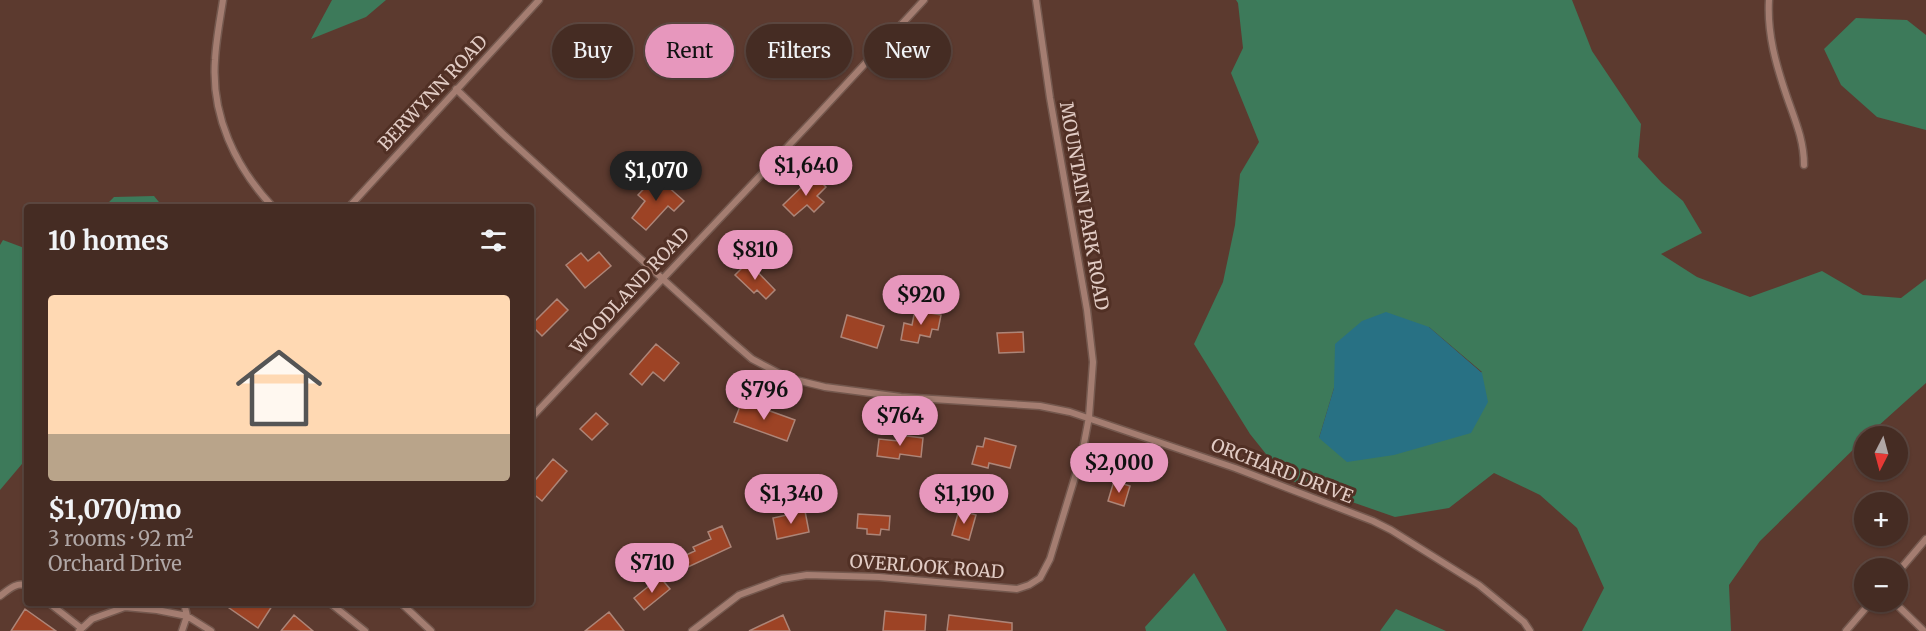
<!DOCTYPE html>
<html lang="en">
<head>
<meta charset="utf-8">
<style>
	body { margin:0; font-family:Merriweather,serif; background:#4c342b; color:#f1f3f6; height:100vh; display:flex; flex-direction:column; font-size:22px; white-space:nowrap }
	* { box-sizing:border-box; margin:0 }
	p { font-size:20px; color:#b0a7a6 }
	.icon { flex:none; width:33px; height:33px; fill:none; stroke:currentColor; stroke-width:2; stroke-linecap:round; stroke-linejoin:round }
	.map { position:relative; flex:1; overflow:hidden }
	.details { position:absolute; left:24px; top:204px; width:510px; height:402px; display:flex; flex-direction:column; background:#452c23; border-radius:6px; box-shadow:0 2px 4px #0004,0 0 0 2px #5d4841 }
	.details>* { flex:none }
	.hud { position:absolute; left:552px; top:24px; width:570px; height:54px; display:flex; gap:12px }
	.needle { width:39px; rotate:186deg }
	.fabs { position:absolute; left:1854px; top:426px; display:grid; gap:12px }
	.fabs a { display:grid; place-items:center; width:54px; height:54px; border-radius:50%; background:#452c23; box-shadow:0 2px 4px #0004,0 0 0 2px #5d4841; font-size:30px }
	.price { position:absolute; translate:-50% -51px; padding:0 14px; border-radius:21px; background:#e797bd; color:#111; font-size:20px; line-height:39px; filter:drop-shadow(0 2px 3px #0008) }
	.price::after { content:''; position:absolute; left:50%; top:36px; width:18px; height:14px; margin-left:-9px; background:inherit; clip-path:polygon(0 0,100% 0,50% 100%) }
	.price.current { background:#222; color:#fff }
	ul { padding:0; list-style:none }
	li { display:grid; align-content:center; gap:12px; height:318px; padding:0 24px }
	li span { display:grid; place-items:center; height:186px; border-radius:6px; color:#555 }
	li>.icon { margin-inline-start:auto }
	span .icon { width:108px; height:108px; fill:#fffc; stroke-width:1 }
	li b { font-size:26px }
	h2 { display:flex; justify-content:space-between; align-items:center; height:72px; padding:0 24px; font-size:26px }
	.chip { padding:0 21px; border-radius:27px; background:#452c23; box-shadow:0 2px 4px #0004,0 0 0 2px #5d4841; font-size:21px; line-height:54px }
	.chip.current { background:#e797bd; color:#111 }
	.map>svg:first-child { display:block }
	.green { fill:#3d7a5a; fill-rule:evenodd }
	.water { fill:#287184 }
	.building { fill:#9d4325; stroke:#ad8578; stroke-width:1.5 }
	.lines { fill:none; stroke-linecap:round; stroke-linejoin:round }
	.minor-casing { stroke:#74584e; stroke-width:9 }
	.minor { stroke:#a47d71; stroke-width:6 }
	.labels { text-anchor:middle; stroke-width:6; stroke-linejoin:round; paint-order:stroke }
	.street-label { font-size:18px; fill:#e2ccc5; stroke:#513025 }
</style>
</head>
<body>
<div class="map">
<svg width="1926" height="631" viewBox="0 0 1926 631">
	<rect width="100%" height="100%" fill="#5c3a2f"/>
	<path class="green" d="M332,0H386L366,17L311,39Z
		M1236,0H1572L1592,51L1641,124L1638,157L1662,183L1683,201L1702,233L1661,254L1697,277L1750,297L1822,271L1863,295L1901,298L1926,279V383L1867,436H1864V439L1760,541L1729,585L1731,631H1582L1604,588L1577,528L1540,495L1494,473L1449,508L1395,517L1286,479L1250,434L1194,344L1223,282L1235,225L1240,174L1259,142L1231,73L1243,48L1238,3ZM1429,327L1482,372L1319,438L1334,388Z
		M1856,18L1907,20L1926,35V130L1877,117L1841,85L1824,49Z
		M154,196L163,207H104L114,197Z
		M3,240L27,249V458L0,490V245Z
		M1194,573L1227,631H1146L1145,627Z
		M1396,609L1446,631H1380Z"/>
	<path class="water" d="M1386,312L1429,327L1482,373L1488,402L1471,433L1394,455L1347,462L1319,438L1334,388L1335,344L1362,321Z"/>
	<path class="building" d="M814,175L826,187L817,196L824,202L814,212L807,205L794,216L783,205Z
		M656,176L684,201L674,211L668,206L646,230L632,218L645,201L638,195Z
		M599,252L611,266L585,288L566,265L581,253L588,261Z
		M748,262L775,290L766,299L757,290L754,293L735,275Z
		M557,299L568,310L542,336L531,325Z
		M915,310L941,315L938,330L932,329L930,337L920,335L918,343L901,340L904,323L912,325Z
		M847,315L884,326L877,348L841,337Z
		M1023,332L1024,352L999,353L997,333Z
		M656,344L679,363L664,381L653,372L642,385L630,374Z
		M742,401L795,420L787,441L734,422Z
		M596,413L608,424L592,440L580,429Z
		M899,435L923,438L921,457L900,454L899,459L877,456L879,439L898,441Z
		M985,438L1016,446L1010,468L989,463L988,468L972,464L977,446L983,447Z
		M553,459L567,471L542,501L531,492V485Z
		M1114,481L1130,486L1124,506L1108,501Z
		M959,510L976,515L969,540L952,535Z
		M805,511L809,532L777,539L773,518Z
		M858,514L890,516L889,530L881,529L880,535L867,534V529L857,528Z
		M722,526L731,547L688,567L684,556L695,551L693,547L711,539L708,532Z
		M660,577L670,589L644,610L634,598Z
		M222,603H274L258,628Z
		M25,609L56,631H11Z
		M885,611L926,615L925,631H883Z
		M609,612L624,631H585Z
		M294,615L313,631H281Z
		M783,615L790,631H749Z
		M949,615L1012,623V631H947Z"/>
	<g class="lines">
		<defs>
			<path id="minor" d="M223,0C220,20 216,40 215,60C211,115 235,167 273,207
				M1769,0C1767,34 1776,65 1787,97C1795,120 1804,140 1804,165
				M456,89L503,134L730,340L752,359L788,378L825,387L901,397L1040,406L1070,412L1235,468L1373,521L1391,530L1479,585L1524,622L1530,631
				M349,207L539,0
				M531,418L810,123L924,0
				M1898,572L1926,539
				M0,596C8,590 17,581 27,586
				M1894,602L1924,631
				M49,603L81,628
				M330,603L365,631
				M401,603L431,631
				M79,631L92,619L125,607L157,610L187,616L211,631
				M182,631L187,616L184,603
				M692,631L739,595L782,579L807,575L879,577L1017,589L1029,585L1040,578L1050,559L1082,454L1089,417L1093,362L1087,310L1050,98L1036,0
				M1846,631L1871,602"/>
		</defs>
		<use href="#minor" class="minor-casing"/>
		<use href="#minor" class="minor"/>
	</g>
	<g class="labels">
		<g class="street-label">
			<text transform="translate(433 93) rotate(-47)" y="6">BERWYNN ROAD</text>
			<text transform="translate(1084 206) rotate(80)" y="6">MOUNTAIN PARK ROAD</text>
			<text transform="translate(630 291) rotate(-47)" y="6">WOODLAND ROAD</text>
			<text transform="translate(1282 471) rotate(21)" y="6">ORCHARD DRIVE</text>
			<text transform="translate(927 567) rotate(4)" y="6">OVERLOOK ROAD</text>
		</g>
	</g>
</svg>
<div class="fabs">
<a><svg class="needle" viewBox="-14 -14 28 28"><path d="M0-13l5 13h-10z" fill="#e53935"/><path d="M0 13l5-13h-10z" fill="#b0a7a6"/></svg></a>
<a>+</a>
<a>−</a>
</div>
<b class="price" style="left:806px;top:197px">$1,640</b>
<b class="price current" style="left:656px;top:202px">$1,070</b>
<b class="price" style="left:755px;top:281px">$810</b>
<b class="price" style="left:921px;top:326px">$920</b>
<b class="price" style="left:764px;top:421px">$796</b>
<b class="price" style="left:900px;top:447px">$764</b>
<b class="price" style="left:1119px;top:494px">$2,000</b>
<b class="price" style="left:791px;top:525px">$1,340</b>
<b class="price" style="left:964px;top:525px">$1,190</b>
<b class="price" style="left:652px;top:594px">$710</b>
<div class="hud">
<a class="chip">Buy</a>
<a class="chip current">Rent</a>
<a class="chip">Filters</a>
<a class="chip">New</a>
</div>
<section class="details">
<h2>10 homes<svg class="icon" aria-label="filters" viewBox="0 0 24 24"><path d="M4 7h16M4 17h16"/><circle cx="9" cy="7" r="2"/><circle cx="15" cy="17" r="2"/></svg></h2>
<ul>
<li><span style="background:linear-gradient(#ffd9b3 75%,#b9a48a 0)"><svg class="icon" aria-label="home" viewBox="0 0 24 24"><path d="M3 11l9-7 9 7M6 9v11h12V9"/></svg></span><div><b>$1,070/mo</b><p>3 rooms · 92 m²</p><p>Orchard Drive</p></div></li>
</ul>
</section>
</div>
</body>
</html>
